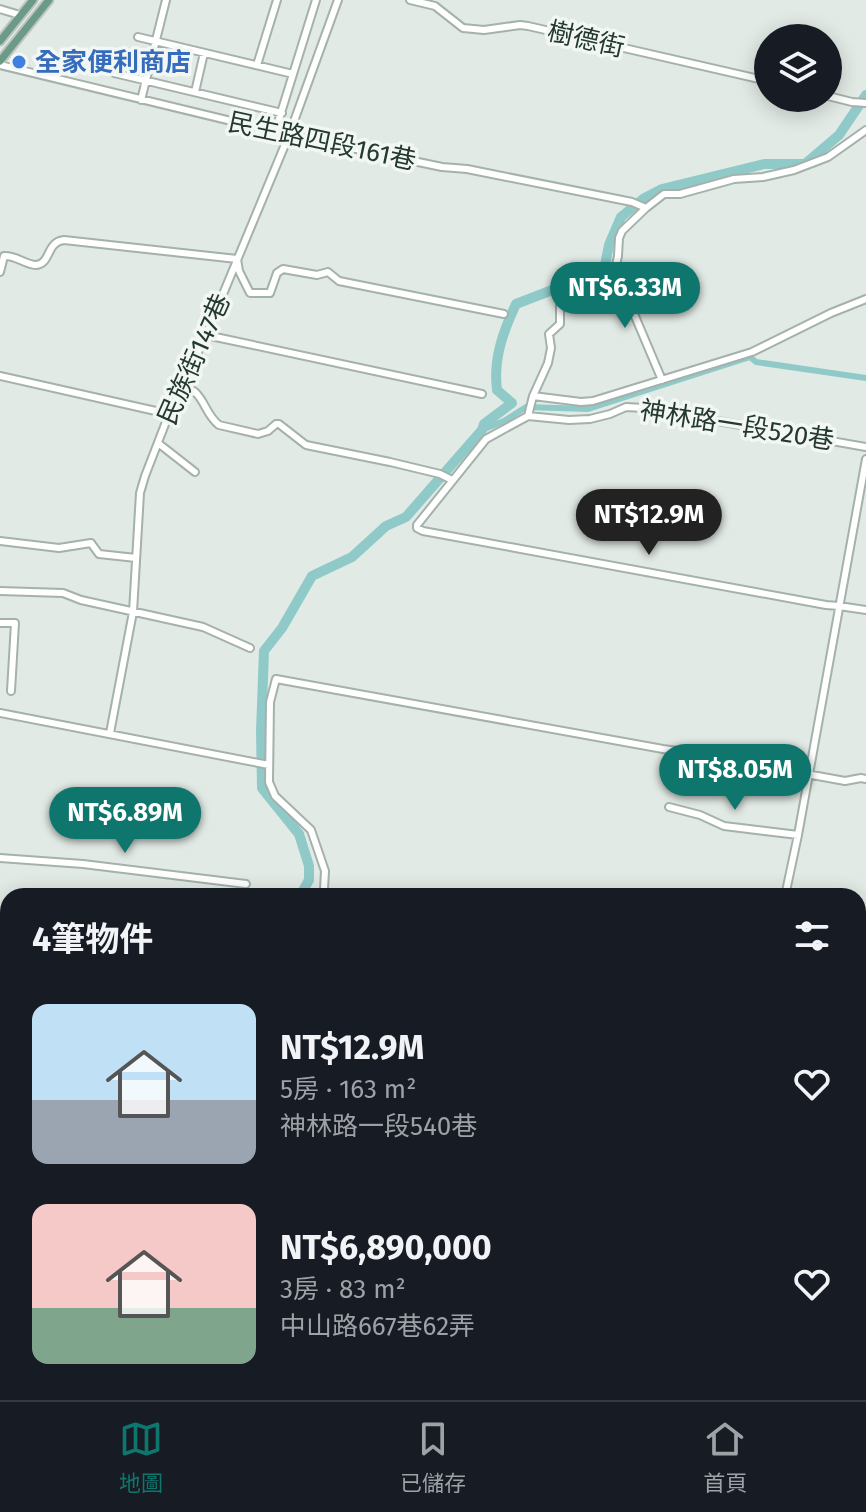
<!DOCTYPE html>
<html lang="zh-TW">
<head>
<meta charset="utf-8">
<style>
	body { margin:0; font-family:"Fira Sans","Noto Sans TC",sans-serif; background:#20242c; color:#f1f3f6; height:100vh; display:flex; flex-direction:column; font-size:30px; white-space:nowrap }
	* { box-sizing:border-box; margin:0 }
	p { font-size:26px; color:#9ea1a6 }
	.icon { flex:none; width:44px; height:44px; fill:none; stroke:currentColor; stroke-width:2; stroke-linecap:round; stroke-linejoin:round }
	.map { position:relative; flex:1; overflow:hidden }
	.sheet { position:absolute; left:0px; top:888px; width:866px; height:512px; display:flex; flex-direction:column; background:#171b24; border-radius:24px 24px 0 0; box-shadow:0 4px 20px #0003 }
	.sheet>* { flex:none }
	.buttons { position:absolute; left:754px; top:24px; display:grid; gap:16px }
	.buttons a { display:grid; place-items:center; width:88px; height:88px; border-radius:50%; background:#171b24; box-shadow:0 4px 20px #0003; font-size:40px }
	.price { position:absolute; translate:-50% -68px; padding:0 18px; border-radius:28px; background:#0f766e; color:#fff; font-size:26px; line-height:52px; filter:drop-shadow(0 2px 4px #0008) }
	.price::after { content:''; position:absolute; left:50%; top:48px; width:24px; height:18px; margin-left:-12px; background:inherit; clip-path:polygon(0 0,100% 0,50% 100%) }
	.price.current { background:#222; color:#fff }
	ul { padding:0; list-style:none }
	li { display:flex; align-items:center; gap:24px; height:200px; padding:0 32px }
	li span { display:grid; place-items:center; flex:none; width:224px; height:160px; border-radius:16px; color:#555 }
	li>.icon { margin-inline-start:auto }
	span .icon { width:96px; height:96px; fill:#fffc; stroke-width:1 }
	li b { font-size:34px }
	h2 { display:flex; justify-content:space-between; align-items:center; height:96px; padding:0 32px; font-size:34px }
	.tab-bar { display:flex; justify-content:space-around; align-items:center; height:112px; border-top:2px solid #363941; background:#171b24; font-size:22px; color:#9ea1a6 }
	.tab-bar a { display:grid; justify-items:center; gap:4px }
	.tab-bar .current { color:#0f766e }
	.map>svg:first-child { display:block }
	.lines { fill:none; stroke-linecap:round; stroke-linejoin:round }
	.stream { stroke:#8fcac9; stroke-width:2 }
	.canal { stroke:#8fcac9; stroke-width:6 }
	.river { stroke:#8fcac9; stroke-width:10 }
	.minor-casing { stroke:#a5b1ab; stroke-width:10 }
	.major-casing { stroke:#bdc4c1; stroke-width:11 }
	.minor { stroke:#fff; stroke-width:6 }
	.major { stroke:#6b9b87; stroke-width:7 }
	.shop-dot { fill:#3f7fe0; stroke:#f2f7f4; stroke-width:3 }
	.labels { text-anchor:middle; stroke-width:7; stroke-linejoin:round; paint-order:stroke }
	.street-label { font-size:26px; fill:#243930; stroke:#f2f7f4 }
	.shop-label { font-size:26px; font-weight:bold; fill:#366cbe; stroke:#f2f7f4; text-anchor:start }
</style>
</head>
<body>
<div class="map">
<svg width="866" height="1400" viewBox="0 0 866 1400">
	<rect width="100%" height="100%" fill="#e2eae5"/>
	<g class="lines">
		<path class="stream" d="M428,1392L430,1400
			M495,1400L503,1392"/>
		<path class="canal" d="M482,430L504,421L526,407L588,409L750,357L756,362L866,378"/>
		<path class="river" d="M300,896L309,880V866L299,834L262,788L261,731L264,651L282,628L312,576L352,557L386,526L406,517L482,430L484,424L512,403L497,390C493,359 503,332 516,304L604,270L609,245L621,217L643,199L662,189L764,164H805L839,135L866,95
			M186,1392V1400"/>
		<defs>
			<path id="minor" d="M410,0L435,6L463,28L484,30L520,25L528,26L768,81
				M0,9L20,15
				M138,37L293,74
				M0,65L289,135L442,167L467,169L632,202L646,208
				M257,65L277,0
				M114,73L282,113
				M195,92L204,53
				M828,96L852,102L866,103
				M141,100L166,0
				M275,132L316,0
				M615,269L662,380
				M0,272L4,256C16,255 25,265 36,265C51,264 46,242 64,240L237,259L239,271L250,293H270L277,273L283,269L317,275L328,272L339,281L504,314
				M206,335L482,394
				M0,376L169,414
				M182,386C186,388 191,389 195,392C205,401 207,416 219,425L258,434L268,431L276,424H279L306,445L390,462L440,474L452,480
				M533,396L581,402L593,401L752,352L831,313L866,299
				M528,416L533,396L548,363L551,348L549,334L560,324V304L592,281L608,275L615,269L618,256L619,238L622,231L646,208L664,194H680L734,179L763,177L794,170L828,157L866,130
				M158,443L195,472
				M866,447L644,408L626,407L610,414L590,419L569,420L528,416L486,439L417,525V528L423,531L826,605L839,606L866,610
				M0,541L59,548L91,543L99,554L136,558
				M0,591L63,593L81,600L203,627L250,648
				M0,623H15L11,691
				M0,713L269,765
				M110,733L133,612L140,493L145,476L169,414L206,335L289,135L338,0
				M669,807L700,815L724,826L798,835
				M0,858L83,864L246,884
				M327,896L324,889L325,871L311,830L275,796L269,782L270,702L276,679L663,749L699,754H727L746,763L845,781L861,778L866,779
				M785,896L798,835L866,459
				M858,995L866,996
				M0,1010L8,1011
				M0,1190L8,1192
				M858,1194L866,1196
				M0,1267L8,1270
				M563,1392L564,1400
				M22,1400L32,1392
				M309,1400L312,1392"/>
			<path id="major" d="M0,41L33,0
				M0,61L49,0"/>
		</defs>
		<use href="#minor" class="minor-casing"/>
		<use href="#major" class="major-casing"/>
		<use href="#minor" class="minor"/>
		<use href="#major" class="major"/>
	</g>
	<circle class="shop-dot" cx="19" cy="62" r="8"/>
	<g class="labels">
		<g class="street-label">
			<text transform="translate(586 39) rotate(13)" y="9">樹德街</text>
			<text transform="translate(322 141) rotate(12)" y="9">民生路四段161巷</text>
			<text transform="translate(194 359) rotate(-66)" y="9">民族街147巷</text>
			<text transform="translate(737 425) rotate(9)" y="9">神林路一段520巷</text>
		</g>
		<g class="shop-label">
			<text x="35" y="71">全家便利商店</text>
		</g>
	</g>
</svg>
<div class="buttons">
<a><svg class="icon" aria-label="layers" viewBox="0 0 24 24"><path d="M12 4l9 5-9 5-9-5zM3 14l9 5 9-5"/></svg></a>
</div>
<b class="price" style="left:625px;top:330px">NT$6.33M</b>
<b class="price current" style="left:649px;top:557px">NT$12.9M</b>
<b class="price" style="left:735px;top:812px">NT$8.05M</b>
<b class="price" style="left:125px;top:855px">NT$6.89M</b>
<section class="sheet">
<h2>4筆物件<svg class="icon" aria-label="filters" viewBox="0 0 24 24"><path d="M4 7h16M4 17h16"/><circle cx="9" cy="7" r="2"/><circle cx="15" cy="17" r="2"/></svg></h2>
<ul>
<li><span style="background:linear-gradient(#bfe0f5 60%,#9aa5b1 0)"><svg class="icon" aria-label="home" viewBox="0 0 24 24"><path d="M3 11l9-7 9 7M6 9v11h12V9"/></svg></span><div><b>NT$12.9M</b><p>5房 · 163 m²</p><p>神林路一段540巷</p></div><svg class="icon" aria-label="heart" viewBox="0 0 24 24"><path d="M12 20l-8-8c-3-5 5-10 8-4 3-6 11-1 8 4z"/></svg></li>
<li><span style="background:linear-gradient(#f6c9c9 65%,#7fa58c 0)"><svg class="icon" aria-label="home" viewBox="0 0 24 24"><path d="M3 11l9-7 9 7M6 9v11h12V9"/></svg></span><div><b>NT$6,890,000</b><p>3房 · 83 m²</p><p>中山路667巷62弄</p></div><svg class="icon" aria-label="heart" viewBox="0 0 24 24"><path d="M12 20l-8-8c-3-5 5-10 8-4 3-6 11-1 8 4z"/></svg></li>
</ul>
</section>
</div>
<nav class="tab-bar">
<a class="current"><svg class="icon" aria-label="map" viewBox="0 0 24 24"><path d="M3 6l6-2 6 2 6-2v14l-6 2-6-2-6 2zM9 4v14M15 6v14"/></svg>地圖</a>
<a><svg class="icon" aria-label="saved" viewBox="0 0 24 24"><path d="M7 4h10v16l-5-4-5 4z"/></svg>已儲存</a>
<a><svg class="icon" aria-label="home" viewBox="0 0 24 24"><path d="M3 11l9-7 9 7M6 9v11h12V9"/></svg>首頁</a>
</nav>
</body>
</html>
